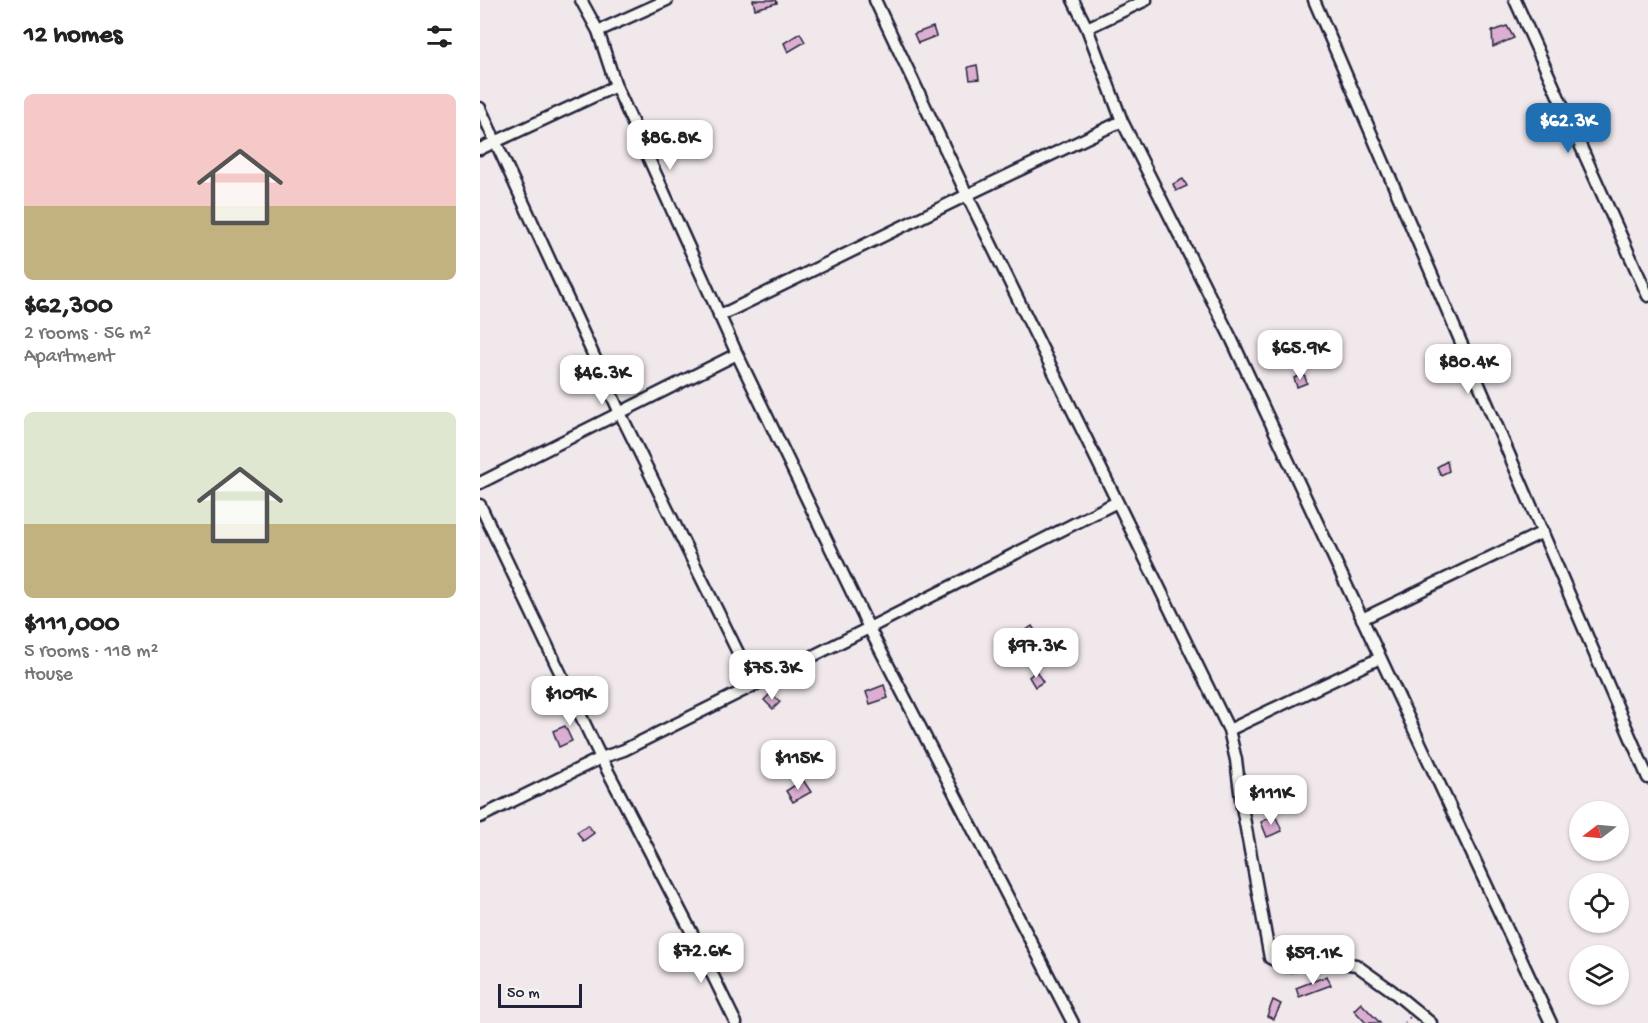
<!DOCTYPE html>
<html lang="en">
<head>
<meta charset="utf-8">
<style>
	body { margin:0; font-family:"Gochi Hand",sans-serif; background:#f2f2f2; color:#222; height:100vh; display:flex; flex-direction:column; font-size:22px; white-space:nowrap }
	* { box-sizing:border-box; margin:0 }
	p { font-size:20px; color:#767676 }
	.icon { flex:none; width:33px; height:33px; fill:none; stroke:currentColor; stroke-width:2; stroke-linecap:round; stroke-linejoin:round }
	.map { position:relative; flex:1; overflow:hidden }
	.side { display:flex; flex-direction:column; background:#fff; width:480px }
	.side>* { flex:none }
	.needle { width:39px; rotate:254deg }
	.fabs { position:absolute; left:1089px; top:801px; display:grid; gap:12px }
	.fabs a { display:grid; place-items:center; width:60px; height:60px; border-radius:50%; background:#fff; box-shadow:0 2px 4px #0004; font-size:30px }
	.scale { position:absolute; left:18px; bottom:15px; width:84px; box-sizing:border-box; padding-left:6px; border:3px solid #22223b; border-top:0; font-size:16px; line-height:21px; white-space:nowrap; color:#22223b; -webkit-text-stroke:4px #f6f6f2; paint-order:stroke }
	.price { position:absolute; translate:-50% -51px; padding:0 14px; border-radius:12px; background:#fff; color:#222; font-size:20px; line-height:39px; filter:drop-shadow(0 2px 3px #0008) }
	.price::after { content:''; position:absolute; left:50%; top:36px; width:18px; height:14px; margin-left:-9px; background:inherit; clip-path:polygon(0 0,100% 0,50% 100%) }
	.price.active { background:#1f6fb2; color:#fff }
	ul { padding:0; list-style:none }
	li { display:grid; align-content:center; gap:12px; height:318px; padding:0 24px }
	li span { display:grid; place-items:center; height:186px; border-radius:9px; color:#555 }
	li>.icon { margin-inline-start:auto }
	span .icon { width:108px; height:108px; fill:#fffc; stroke-width:1 }
	li b { font-size:26px }
	h2 { display:flex; justify-content:space-between; align-items:center; height:72px; padding:0 24px; font-size:26px }
	main { display:flex; flex:1; min-height:0 }
	.map>svg:first-child { display:block }
	.building { fill:#dcafd2; stroke:#22223b; stroke-width:1.5 }
	.lines { fill:none; stroke-linecap:round; stroke-linejoin:round }
	.street-casing { stroke:#22223b; stroke-width:15 }
	.path { stroke:#22223b; stroke-width:2; stroke-dasharray:1.5 4.5; stroke-linecap:butt }
	.street { stroke:#f6f6f2; stroke-width:10 }
</style>
</head>
<body>
<main>
<section class="side">
<h2>12 homes<svg class="icon" aria-label="filters" viewBox="0 0 24 24"><path d="M4 7h16M4 17h16"/><circle cx="9" cy="7" r="2"/><circle cx="15" cy="17" r="2"/></svg></h2>
<ul>
<li><span style="background:linear-gradient(#f6c9c9 60%,#c2b280 0)"><svg class="icon" aria-label="home" viewBox="0 0 24 24"><path d="M3 11l9-7 9 7M6 9v11h12V9"/></svg></span><div><b>$62,300</b><p>2 rooms · 56 m²</p><p>Apartment</p></div></li>
<li><span style="background:linear-gradient(#dfe7d0 60%,#c2b280 0)"><svg class="icon" aria-label="home" viewBox="0 0 24 24"><path d="M3 11l9-7 9 7M6 9v11h12V9"/></svg></span><div><b>$111,000</b><p>5 rooms · 118 m²</p><p>House</p></div></li>
</ul>
</section>
<div class="map">
<svg width="1168" height="1023" viewBox="0 0 1168 1023">
	<rect width="100%" height="100%" fill="#f1e8ec"/>
	<filter id="ink" filterUnits="userSpaceOnUse"><feTurbulence type="fractalNoise" baseFrequency=".0167" numOctaves="2"/><feDisplacementMap in="SourceGraphic" scale="12" xChannelSelector="R" yChannelSelector="G"/><feConvolveMatrix kernelMatrix="1 2 1 2 8 2 1 2 1" color-interpolation-filters="sRGB"/></filter>
	<g filter="url(#ink)">
		<path class="building" d="M273,0H296L297,3L275,9Z
			M1027,26L1034,38L1013,47L1012,31Z
			M453,27L456,36L438,43L434,34Z
			M320,33L325,42L308,52L304,43Z
			M497,65L499,79L490,80L488,67Z
			M703,179L707,186L696,191L693,184Z
			M824,374L827,383L817,387L814,378Z
			M967,461L969,471L961,475L957,467Z
			M552,626L558,635L550,640L545,631Z
			M556,671L563,682L555,687L549,677Z
			M404,685L408,698L390,704L386,692Z
			M291,693L300,702L293,709L284,700Z
			M85,726L92,741L79,747L73,731Z
			M323,780L331,792L313,802L306,791Z
			M795,815L802,831L787,837L781,822Z
			M108,825L114,833L103,841L97,832Z
			M847,976L851,985L819,997L816,988Z
			M793,1000L801,1004L794,1019L787,1016Z
			M881,1003L900,1023H886L874,1010Z"/>
		<g class="lines">
			<defs>
				<path id="street" d="M101,0L118,31L136,86L257,354L389,628L593,1023
					M395,0L487,195L749,730L756,760L762,807L790,958L807,966L842,960L876,965L911,990L951,1023
					M593,0L607,28L642,121L752,340L1071,1023
					M834,0L1168,778
					M1035,0L1168,296
					M607,28L666,0
					M118,31L187,0
					M0,108L140,413L274,685
					M0,149L136,86
					M239,316L487,195L642,121
					M0,483L257,354
					M0,505L121,758L212,933L256,1023
					M882,619L1063,532
					M749,730L900,658
					M0,817L121,758L144,750L389,628L637,502"/>
			</defs>
			<use href="#street" class="street-casing"/>
			<path class="path" d="M925,1023L930,1017"/>
			<use href="#street" class="street"/>
		</g>
	</g>
</svg>
<div class="fabs">
<a><svg class="needle" viewBox="-14 -14 28 28"><path d="M0-13l5 13h-10z" fill="#e53935"/><path d="M0 13l5-13h-10z" fill="#767676"/></svg></a>
<a><svg class="icon" aria-label="locate" viewBox="0 0 24 24"><circle cx="12" cy="12" r="6"/><path d="M12 2v4M12 18v4M2 12h4M18 12h4"/></svg></a>
<a><svg class="icon" aria-label="layers" viewBox="0 0 24 24"><path d="M12 4l9 5-9 5-9-5zM3 14l9 5 9-5"/></svg></a>
</div>
<div class="scale">50 m</div>
<b class="price active" style="left:1088px;top:154px">$62.3K</b>
<b class="price" style="left:190px;top:171px">$86.8K</b>
<b class="price" style="left:820px;top:381px">$65.9K</b>
<b class="price" style="left:988px;top:395px">$80.4K</b>
<b class="price" style="left:122px;top:406px">$46.3K</b>
<b class="price" style="left:556px;top:679px">$97.3K</b>
<b class="price" style="left:292px;top:701px">$75.3K</b>
<b class="price" style="left:90px;top:727px">$109K</b>
<b class="price" style="left:318px;top:791px">$115K</b>
<b class="price" style="left:791px;top:826px">$111K</b>
<b class="price" style="left:221px;top:984px">$72.6K</b>
<b class="price" style="left:833px;top:986px">$59.1K</b>
</div>
</main>
</body>
</html>
